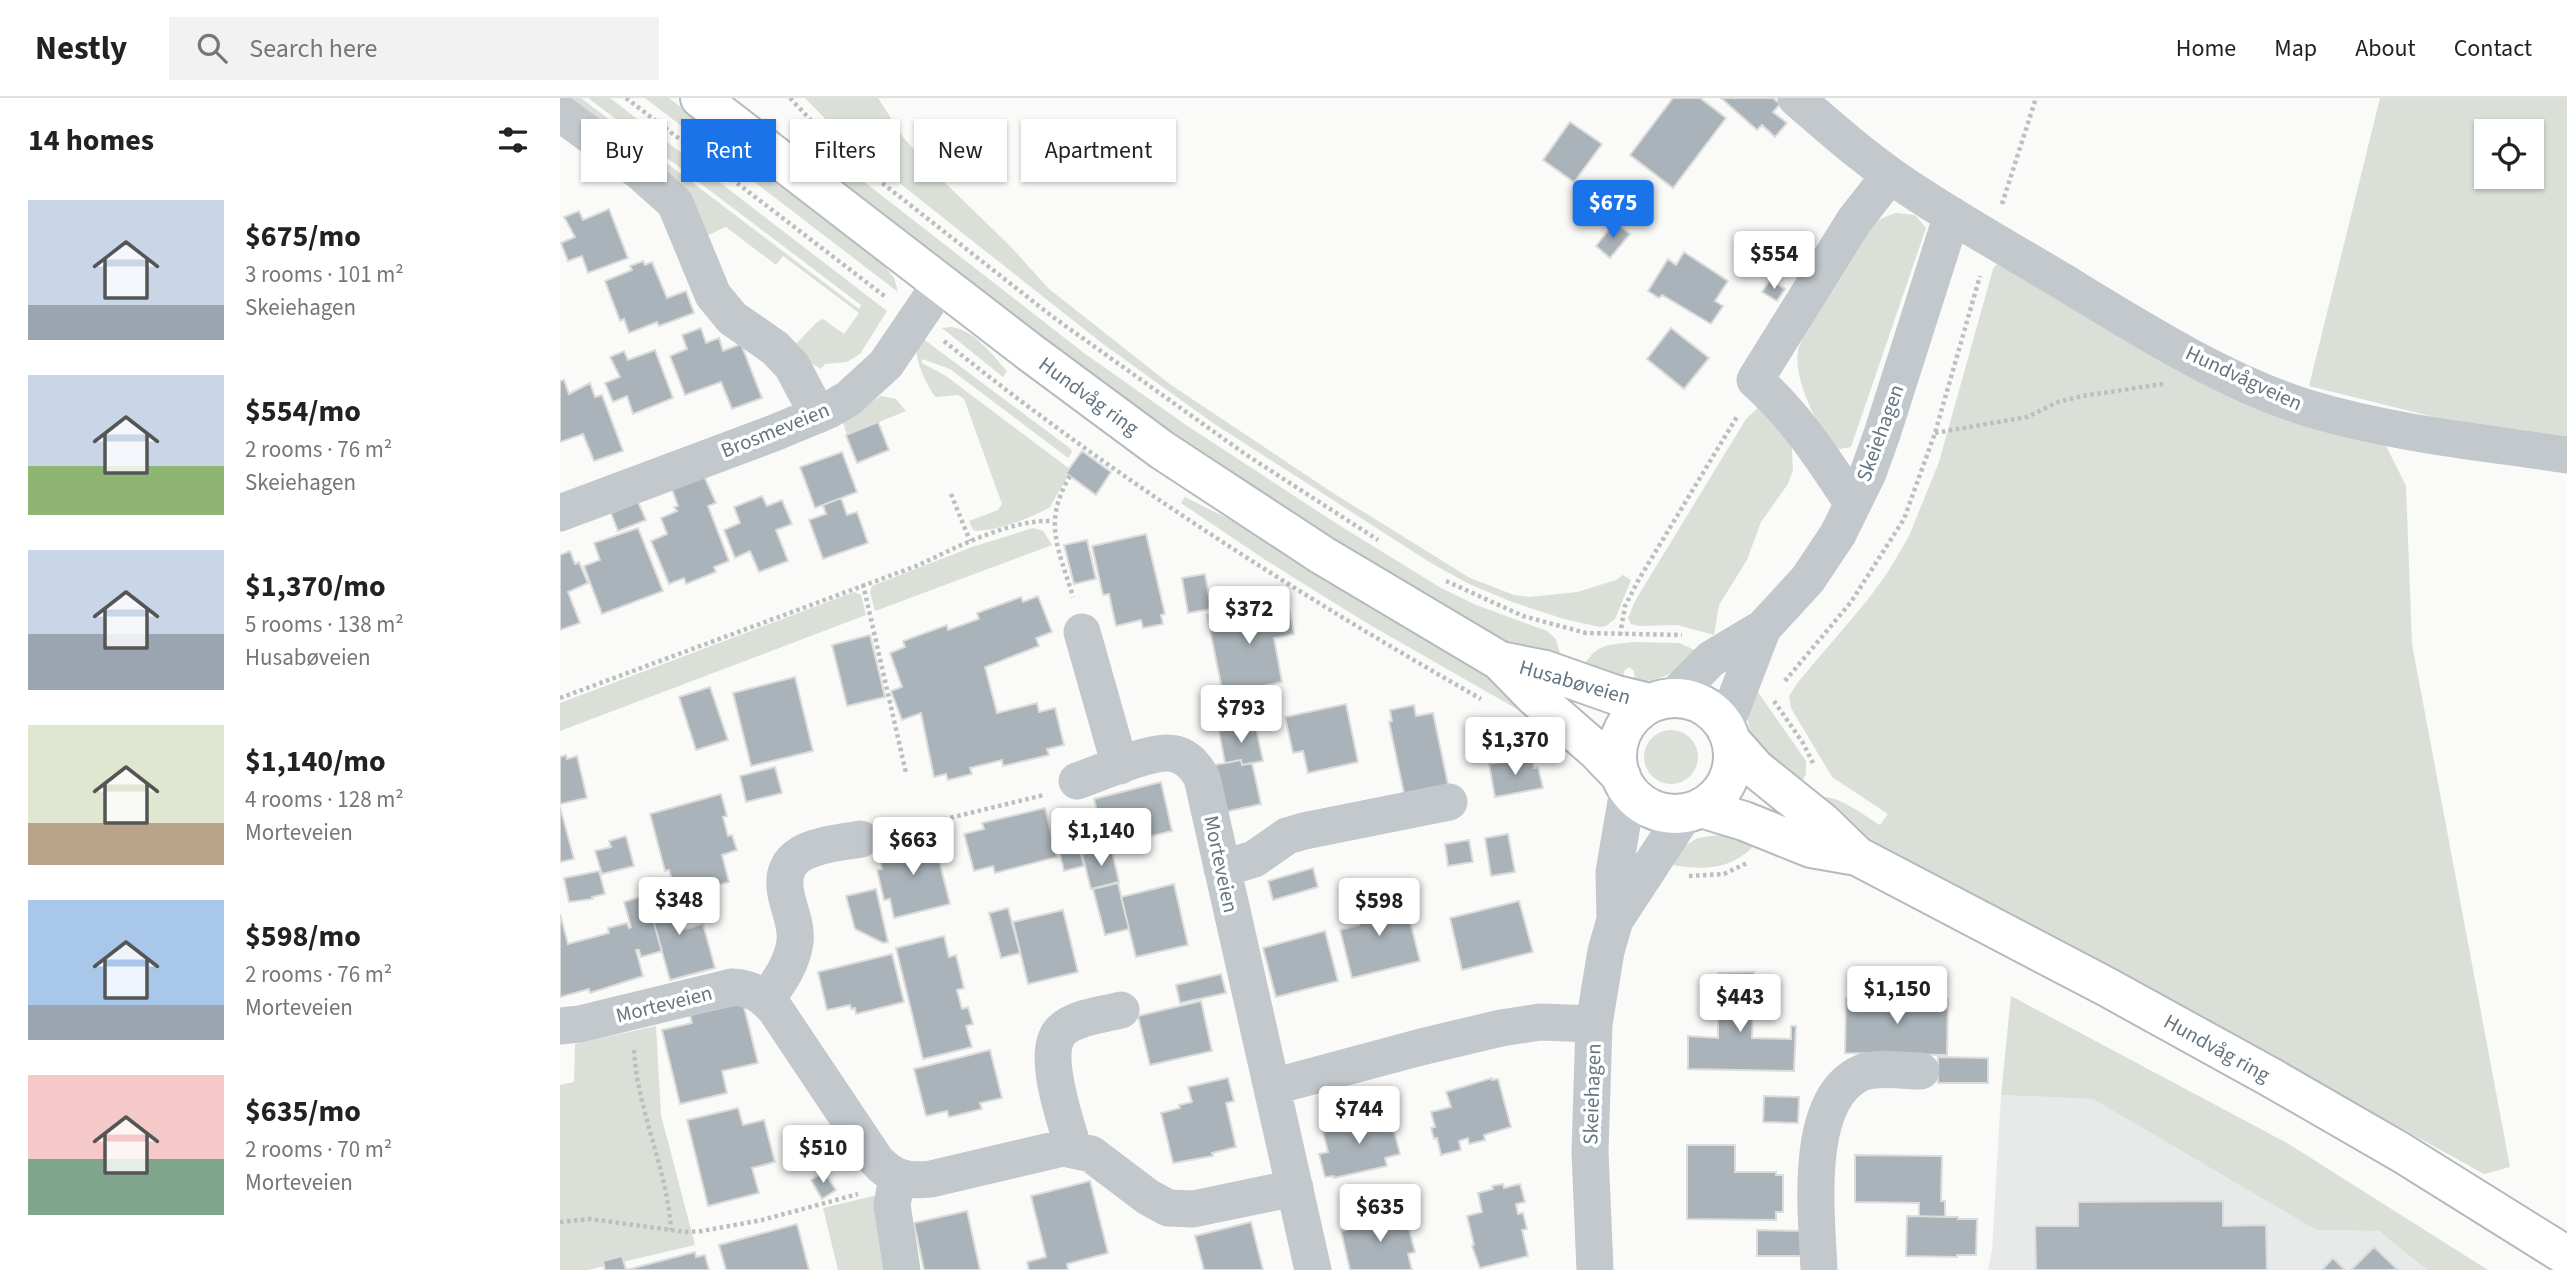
<!DOCTYPE html>
<html lang="en">
<head>
<meta charset="utf-8">
<style>
	body { margin:0; font-family:"Source Sans 3",sans-serif; background:#f2f2f2; color:#222; height:100vh; display:flex; flex-direction:column; font-size:26px; white-space:nowrap }
	* { box-sizing:border-box; margin:0 }
	p { font-size:23px; color:#767676 }
	.icon { flex:none; width:38px; height:38px; fill:none; stroke:currentColor; stroke-width:2; stroke-linecap:round; stroke-linejoin:round }
	.map { position:relative; flex:1; overflow:hidden }
	.drawer { display:flex; flex-direction:column; background:#fff; width:560px }
	.drawer>* { flex:none }
	.top-card { position:absolute; left:21px; top:21px; width:665px; height:63px; display:flex; gap:14px }
	.controls { position:absolute; left:1914px; top:21px; display:grid; gap:14px }
	.controls a { display:grid; place-items:center; width:70px; height:70px; border-radius:0px; background:#fff; box-shadow:0 2px 5px #0004; font-size:35px }
	.price { position:absolute; translate:-50% -60px; padding:0 16px; border-radius:7px; background:#fff; color:#222; font-size:23px; line-height:46px; filter:drop-shadow(0 2px 4px #0008) }
	.price::after { content:''; position:absolute; left:50%; top:42px; width:21px; height:16px; margin-left:-10px; background:inherit; clip-path:polygon(0 0,100% 0,50% 100%) }
	.price.current { background:#1a73e8; color:#fff }
	ul { padding:0; list-style:none }
	li { display:flex; align-items:center; gap:21px; height:175px; padding:0 28px }
	li span { display:grid; place-items:center; flex:none; width:196px; height:140px; border-radius:0px; color:#555 }
	li>.icon { margin-inline-start:auto }
	span .icon { width:84px; height:84px; fill:#fffc; stroke-width:1 }
	li b { font-size:30px }
	h2 { display:flex; justify-content:space-between; align-items:center; height:84px; padding:0 28px; font-size:30px }
	.tag { padding:0 24px; border-radius:0px; background:#fff; box-shadow:0 2px 5px #0004; font-size:24px; line-height:63px }
	.tag.current { background:#1a73e8; color:#fff }
	header { display:flex; align-items:center; gap:42px; box-sizing:border-box; height:98px; padding:0 35px; background:#fff; border-bottom:2px solid #e0e0e0 }
	header strong { font-size:33px }
	nav { display:flex; gap:38px; margin-inline-start:auto; font-size:24px }
	.search { width:490px; height:63px; background:#f2f2f2; display:flex; align-items:center; gap:18px; box-sizing:border-box; padding:0 24px; border-radius:0px; color:#767676; font-size:26px }
	main { display:flex; flex:1; min-height:0 }
	.map>svg:first-child { display:block }
	.built { fill:#e8e9e9 }
	.green { fill:#dadfd7; fill-rule:evenodd }
	.building { fill:#aab3b9; stroke:#dcdcda; stroke-width:2 }
	.lines { fill:none; stroke-linecap:round; stroke-linejoin:round }
	.major-casing { stroke:#b5babe; stroke-width:42 }
	.path { stroke:#bbbfc2; stroke-width:4.5; stroke-dasharray:3.5 3.5; stroke-linecap:butt }
	.minor { stroke:#c3c8cc; stroke-width:37 }
	.major { stroke:#fff; stroke-width:38 }
	.labels { text-anchor:middle; stroke-width:7; stroke-linejoin:round; paint-order:stroke }
	.street-label { font-size:21px; fill:#657683; stroke:#fff }
</style>
</head>
<body>
<header>
<strong>Nestly</strong>
<div class="search"><svg class="icon" aria-label="search" viewBox="0 0 24 24"><circle cx="10" cy="10" r="6"/><path d="M15 15l6 6"/></svg>Search here</div>
<nav><a>Home</a><a>Map</a><a>About</a><a>Contact</a></nav>
</header>
<main>
<section class="drawer">
<h2>14 homes<svg class="icon" aria-label="filters" viewBox="0 0 24 24"><path d="M4 7h16M4 17h16"/><circle cx="9" cy="7" r="2"/><circle cx="15" cy="17" r="2"/></svg></h2>
<ul>
<li><span style="background:linear-gradient(#c9d6e8 75%,#9aa5b1 0)"><svg class="icon" aria-label="home" viewBox="0 0 24 24"><path d="M3 11l9-7 9 7M6 9v11h12V9"/></svg></span><div><b>$675/mo</b><p>3 rooms · 101 m²</p><p>Skeiehagen</p></div></li>
<li><span style="background:linear-gradient(#c9d6e8 65%,#8fb573 0)"><svg class="icon" aria-label="home" viewBox="0 0 24 24"><path d="M3 11l9-7 9 7M6 9v11h12V9"/></svg></span><div><b>$554/mo</b><p>2 rooms · 76 m²</p><p>Skeiehagen</p></div></li>
<li><span style="background:linear-gradient(#c9d6e8 60%,#9aa5b1 0)"><svg class="icon" aria-label="home" viewBox="0 0 24 24"><path d="M3 11l9-7 9 7M6 9v11h12V9"/></svg></span><div><b>$1,370/mo</b><p>5 rooms · 138 m²</p><p>Husabøveien</p></div></li>
<li><span style="background:linear-gradient(#dfe7d0 70%,#b9a48a 0)"><svg class="icon" aria-label="home" viewBox="0 0 24 24"><path d="M3 11l9-7 9 7M6 9v11h12V9"/></svg></span><div><b>$1,140/mo</b><p>4 rooms · 128 m²</p><p>Morteveien</p></div></li>
<li><span style="background:linear-gradient(#a9c7e8 75%,#9aa5b1 0)"><svg class="icon" aria-label="home" viewBox="0 0 24 24"><path d="M3 11l9-7 9 7M6 9v11h12V9"/></svg></span><div><b>$598/mo</b><p>2 rooms · 76 m²</p><p>Morteveien</p></div></li>
<li><span style="background:linear-gradient(#f6c9c9 60%,#7fa58c 0)"><svg class="icon" aria-label="home" viewBox="0 0 24 24"><path d="M3 11l9-7 9 7M6 9v11h12V9"/></svg></span><div><b>$635/mo</b><p>2 rooms · 70 m²</p><p>Morteveien</p></div></li>
</ul>
</section>
<div class="map">
<svg width="2007" height="1172" viewBox="0 0 2007 1172">
	<rect width="100%" height="100%" fill="#fafaf8"/>
	<path class="built" d="M1441,997L1533,1001L1756,1132L1819,1133L1867,1172H1428L1432,1152Z"/>
	<path class="green" d="M0,0H21L299,211L301,207L28,0H50L327,213L300,256L287,264L265,266L261,271L247,263L236,246L256,225L263,221L284,236L299,215L223,158L216,167L166,129L148,137Z
		M85,0H109L215,81L320,162L334,180L338,194Z
		M245,0H318L343,39L375,75L452,150L489,191L611,287L773,395L910,480L954,497L970,499L1017,494L1056,482L1063,477L1071,482L1055,521L1046,528L1040,529L1004,521L952,504L907,485L871,465L653,325L543,246L314,65L276,32Z
		M1820,0H2007V338L1890,323L1749,288ZM1927,33H1972V79H1927Z
		M244,37L524,255L626,327L774,424L881,490L916,507L987,533L996,541L1001,559L956,548L933,537L765,437L617,339L516,266L285,87L239,42Z
		M1336,115L1355,117L1366,130L1291,349L1274,352L1268,345C1256,321 1233,281 1238,253C1239,243 1299,138 1307,130C1315,123 1326,118 1336,115Z
		M1438,165L1821,338L1846,388L1852,546L1950,1069L1924,1076L1506,845L1311,743L1271,716L1259,700C1274,694 1306,719 1320,727L1328,716L1272,679L1231,610L1229,598L1238,584L1306,504L1328,474L1349,438L1379,364L1433,171Z
		M391,229C415,232 432,257 447,273L443,279L382,230Z
		M362,240L511,351L512,354L508,360L390,271L362,261V265L386,278L511,372L490,409C477,418 426,437 413,432L409,423L438,412L442,406L404,301L398,297L376,299C369,292 354,261 357,250C357,247 361,243 362,240Z
		M321,298L336,301L346,313L287,337L282,322Z
		M1202,306L1231,337L1233,372L1228,386L1201,424L1187,462L1159,507L1154,537L1117,527L1079,528L1071,526L1068,520L1075,503L1186,321Z
		M625,399L683,428L918,573L955,599L971,619L805,524L707,463L621,405Z
		M473,430L483,433L492,447L315,513L310,494L312,488L412,449Z
		M294,494L301,497L306,517L0,633V605Z
		M1075,544L1119,545L1135,552C1122,571 1100,586 1075,583L1074,573L1069,569L1064,573L1063,584L1021,573C1035,545 1047,547 1075,544Z
		M1198,594L1246,663V676L1238,691C1208,661 1190,655 1186,609Z
		M1084 659a27 27 0 1 1 54 0a27 27 0 1 1-54 0Z
		M1158,737L1197,744C1175,771 1145,773 1113,767L1117,752L1138,740Z
		M1451,898L1727,1045L1928,1172H1867L1819,1133L1756,1132L1533,1001L1441,997Z
		M96,928L101,1017L135,1147L28,1172H0V987L14,984L15,946Z
		M317,1097L333,1172H278L263,1110Z"/>
	<path class="building" d="M1113,0H1140L1166,20L1113,90L1070,57Z
		M1161,0H1213L1220,6L1213,14L1227,25L1215,39L1202,27L1197,32Z
		M1010,24L1042,46L1014,84L983,62Z
		M49,111L68,160L28,175L22,158L8,163L1,145L15,139L4,119L19,113L23,122Z
		M1055,124L1070,136L1050,160L1036,148Z
		M1124,154L1168,183L1155,203L1163,208L1151,226L1102,197L1099,200L1088,193L1108,161L1116,167Z
		M83,163L85,167L92,164L107,200L126,193L134,215L99,228L97,224L69,235L64,221L60,223L45,183L72,172L70,168Z
		M1210,182L1225,191L1217,203L1202,194Z
		M141,230L146,245L159,240L163,253L181,246L202,300L172,311L161,284L125,297L110,258L127,251L122,237Z
		M1111,230L1149,260L1124,291L1087,261Z
		M95,252L113,300L73,316L67,298L53,304L45,285L60,279L50,259L64,253L68,262Z
		M4,282L9,296L30,285L35,299L42,297L63,353L34,363L23,336L0,344V283Z
		M318,324L329,352L297,365L286,337Z
		M522,353L551,374L536,397L506,375Z
		M282,354L297,394L255,410L240,369Z
		M144,378L156,405L148,408L169,463L154,469L156,474L126,486L124,480L109,486L91,443L107,436L101,420L117,413L114,409L118,408L112,391Z
		M202,398L207,408L222,402L232,426L216,432L228,463L199,474L190,453L175,460L164,432L180,425L174,409Z
		M281,400L287,417L297,414L308,445L263,461L249,422L266,416L263,407Z
		M78,404L86,422L58,433L51,415Z
		M78,430L103,493L42,516L24,468L40,462L34,445Z
		M586,436L605,516L601,517L603,526L583,530L581,522L556,528L549,496L543,497L532,448Z
		M527,442L536,481L514,486L504,447Z
		M10,453L15,466L19,464L28,485L8,494L20,525L0,532V457Z
		M645,476L651,511L628,515L622,480Z
		M478,498L492,534L476,540L479,548L425,569L437,615L477,605L479,614L495,610L504,647L487,651L489,657L443,668L442,662L410,670L412,676L388,682L386,676L374,679L361,615L342,622L331,593L342,589L330,555L345,549L343,543L387,527L388,532L419,521L417,515L461,499L463,504Z
		M706,505L708,512L729,508L734,536L714,540L722,584L663,596L647,517Z
		M310,537L325,599L287,608L272,547Z
		M235,579L253,653L191,668L173,595Z
		M150,589L168,642L136,652L119,599Z
		M786,606L798,664L748,675L743,653L733,655L725,619Z
		M854,607L856,618L873,615L889,691L845,700L829,624L832,623L830,612Z
		M695,625L703,663L682,667L681,662L665,665L659,633Z
		M6,657L7,661L17,658L27,700L0,706V659Z
		M972,658L974,670L978,669L983,690L935,699L929,666Z
		M681,662L682,667L692,665L701,706L665,714L655,667Z
		M215,669L222,695L186,704L180,678Z
		M601,684L612,733L546,749L534,701Z
		M161,696L167,718L163,719L168,738L172,737L177,752L162,757L169,784L117,798L109,772L105,773L90,716Z
		M0,709L14,761L0,764Z
		M485,710L497,759L435,775L433,768L414,773L404,736L424,731L422,725Z
		M512,722L524,768L504,773L493,727Z
		M948,736L955,774L931,778L925,740Z
		M66,738L74,768L42,776L35,753L51,749L49,743Z
		M373,738L390,806L334,820L330,801L324,802L317,772L322,771L318,752Z
		M909,742L913,764L888,768L885,746Z
		M551,749L559,784L531,791L522,756Z
		M753,770L758,789L713,802L708,783Z
		M39,773L45,796L32,799L33,801L9,804L4,780Z
		M558,785L569,831L545,837L533,791Z
		M614,786L628,847L576,859L561,799Z
		M114,790L124,818L119,819L122,832L143,826L155,870L110,882L86,797Z
		M316,791L328,844L323,845L295,831L286,798Z
		M836,796L841,816L848,815L860,863L792,880L780,832L799,827L793,807Z
		M86,797L102,853L81,859L79,852H76L83,878L30,895L29,891L0,899V816L8,846L49,835L48,830L67,825L69,830L71,829L64,804Z
		M959,803L973,854L902,872L890,820Z
		M448,810L460,855L441,860L429,815Z
		M503,812L518,874L468,886L453,824Z
		M765,833L778,883L716,899L703,850Z
		M384,838L389,859L396,857L404,890L397,892L402,911L408,909L413,926L406,928L412,949L363,961L336,850Z
		M332,856L344,904L296,916L295,910L291,911L290,907L267,912L258,874Z
		M1194,874L1192,940L1231,941V928H1236L1234,973L1128,971V938L1158,940V875Z
		M661,876L666,895L620,905L616,887Z
		M1286,900L1388,901L1387,957L1285,955Z
		M641,903L652,953L590,967L578,918Z
		M183,905L198,965L162,973L167,995L120,1006L102,932L132,925L130,917Z
		M430,952L442,1000L420,1005L422,1011L389,1019L387,1013L366,1018L354,971Z
		M1378,959L1428,960V985H1378Z
		M668,980L674,1003L666,1005L676,1049L652,1055L653,1058L613,1065L601,1015L620,1010L619,1007L632,1004L628,989Z
		M932,980V982L938,981L951,1029L924,1037L925,1042L909,1046L908,1040L899,1043L901,1052L881,1057L877,1040L874,1041L871,1030L875,1029L871,1014L891,1009L886,994Z
		M1204,998L1239,999L1238,1025L1203,1024Z
		M178,1010L183,1027L204,1022L215,1064L192,1070L199,1095L148,1108L127,1022Z
		M830,1017L840,1056L825,1060L827,1068L774,1080V1078L765,1079L759,1056L768,1054L762,1030L815,1018L816,1020Z
		M1127,1047H1175V1074H1216V1077H1223V1114H1216V1122L1127,1121Z
		M1295,1057L1382,1058L1381,1103H1385V1119L1359,1118V1105L1295,1104Z
		M264,1074L276,1092L262,1101L251,1082Z
		M530,1083L548,1155L507,1166L508,1172H469L467,1164L486,1159L471,1098Z
		M943,1086L944,1090L960,1086L965,1104L956,1106L958,1116L963,1115L967,1131L962,1132L968,1158L920,1170L912,1148L914,1147L907,1118L922,1114L918,1095L933,1091L932,1088Z
		M1663,1103V1128L1706,1127L1707,1172H1476L1475,1128H1518V1104Z
		M844,1112L855,1154L848,1156L852,1172H790L781,1133L799,1129L797,1123Z
		M407,1113L420,1172H364L354,1125Z
		M1347,1118L1398,1119V1121H1417L1416,1157H1397V1159L1346,1158Z
		M691,1124L703,1172H644L635,1138Z
		M237,1126L249,1172H166L159,1147Z
		M1197,1132L1246,1133L1245,1158H1197Z
		M1814,1149L1838,1172H1791Z
		M135,1154L136,1159L145,1157L149,1172H45L43,1163L62,1158L66,1172Z
		M1773,1160L1785,1172H1762Z"/>
	<g class="lines">
		<defs>
			<path id="major" d="M140,0L471,255L602,352L762,457L940,563L975,599L1037,653L1061,678
				M940,563L985,572L1056,597L1089,605
				M1057 658a58 58 0 1 1 116 0a58 58 0 1 1-116 0Z
				M1172,644L1196,671L1262,724L1297,758L1547,889L1712,980L1842,1055L2007,1158
				M1141,710L1184,723L1251,750L1297,758"/>
		</defs>
		<use href="#major" class="major-casing"/>
		<path class="path" d="M66,0L327,200
			M230,0L275,48L493,219L685,356L818,442
			M1442,106L1476,0
			M384,243C551,378 734,494 921,601
			M1375,335L1467,319L1498,304L1522,298L1603,286
			M510,378C482,425 499,451 513,499
			M391,396L410,443
			M886,483L963,518L1026,535L1122,537
			M303,486L346,675
			M1060,537L1065,508L1079,481L1178,317
			M1225,583L1291,504L1344,421L1375,335L1420,178
			M0,600L359,467C396,449 452,421 493,423
			M1214,603L1243,645L1254,667
			M336,733L484,697
			M1129,778L1164,776L1187,765
			M74,952C77,1012 107,1069 111,1132
			M0,1124L30,1121L126,1134L142,1133L202,1122L298,1096"/>
		<path class="minor" d="M1236,0C1276,35 1316,70 1361,98C1407,128 1455,155 1502,183C1577,229 1667,286 1751,311C1835,336 1921,344 2007,357
			M0,15L79,73L115,105L153,197L172,220L215,250L232,268L258,317
			M1293,406C1264,362 1235,317 1195,282L1294,123L1330,77
			M0,415L214,335L269,312L289,300L326,266L381,185
			M522,534L560,668
			M1112,600L1151,561L1203,530L1248,481L1278,436L1308,375L1322,336L1392,117
			M1165,628L1203,530
			M517,683C540,675 584,655 607,655C624,655 635,667 642,680L753,1172
			M662,771L694,761L727,738L744,733L889,704
			M1055,822L1125,715
			M206,902C219,884 232,866 235,844C237,827 229,812 226,796C216,748 268,747 301,741
			M0,928L20,926L172,889C192,890 202,897 215,911L316,1062C332,1080 347,1084 371,1081L503,1050L531,1056L588,1099L608,1110L633,1111L735,1090
			M712,989L861,949L941,930L980,924L1034,926
			M513,1050C506,1023 481,958 500,934C513,919 543,917 561,912
			M337,1080L332,1107L342,1172
			M1035,1172L1030,1054L1034,926L1046,853L1055,822L1054,774L1068,692
			M1259,1172C1257,1119 1242,1002 1301,975C1318,968 1343,973 1361,973"/>
		<use href="#major" class="major"/>
	</g>
	<g class="labels">
		<g class="street-label">
			<text transform="translate(1684 280) rotate(25)" y="7">Hundvågveien</text>
			<text transform="translate(529 298) rotate(36)" y="7">Hundvåg ring</text>
			<text transform="translate(215 332) rotate(-22)" y="7">Brosmeveien</text>
			<text transform="translate(1320 335) rotate(-70)" y="7">Skeiehagen</text>
			<text transform="translate(1015 584) rotate(16)" y="7">Husabøveien</text>
			<text transform="translate(661 766) rotate(78)" y="7">Morteveien</text>
			<text transform="translate(104 906) rotate(-14)" y="7">Morteveien</text>
			<text transform="translate(1657 950) rotate(29)" y="7">Hundvåg ring</text>
			<text transform="translate(1032 996) rotate(-88)" y="7">Skeiehagen</text>
		</g>
	</g>
</svg>
<div class="controls">
<a><svg class="icon" aria-label="locate" viewBox="0 0 24 24"><circle cx="12" cy="12" r="6"/><path d="M12 2v4M12 18v4M2 12h4M18 12h4"/></svg></a>
</div>
<b class="price current" style="left:1053px;top:142px">$675</b>
<b class="price" style="left:1214px;top:193px">$554</b>
<b class="price" style="left:689px;top:548px">$372</b>
<b class="price" style="left:681px;top:647px">$793</b>
<b class="price" style="left:955px;top:679px">$1,370</b>
<b class="price" style="left:541px;top:770px">$1,140</b>
<b class="price" style="left:353px;top:779px">$663</b>
<b class="price" style="left:119px;top:839px">$348</b>
<b class="price" style="left:819px;top:840px">$598</b>
<b class="price" style="left:1337px;top:928px">$1,150</b>
<b class="price" style="left:1180px;top:936px">$443</b>
<b class="price" style="left:799px;top:1048px">$744</b>
<b class="price" style="left:263px;top:1087px">$510</b>
<b class="price" style="left:820px;top:1146px">$635</b>
<div class="top-card">
<a class="tag">Buy</a>
<a class="tag current">Rent</a>
<a class="tag">Filters</a>
<a class="tag">New</a>
<a class="tag">Apartment</a>
</div>
</div>
</main>
</body>
</html>
